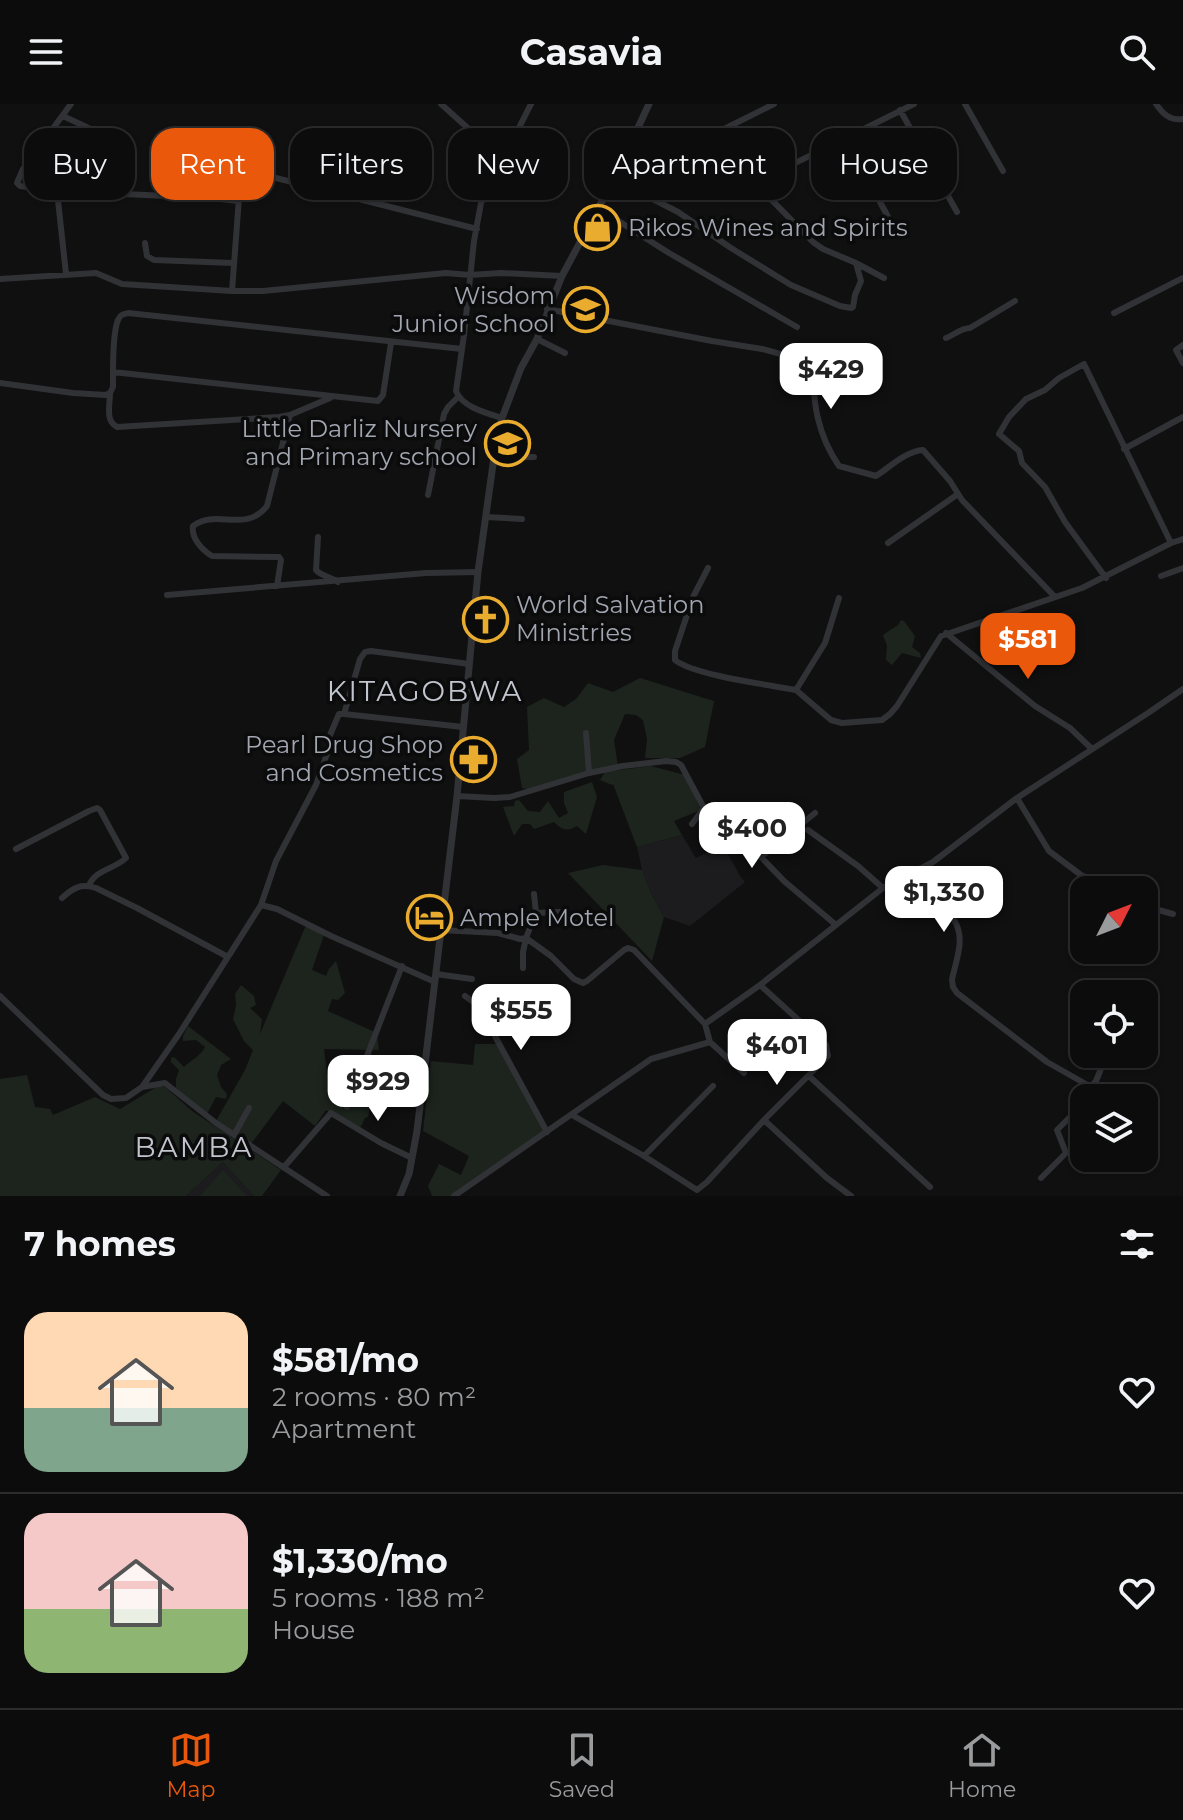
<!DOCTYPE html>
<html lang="en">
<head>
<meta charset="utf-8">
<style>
	body { margin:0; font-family:Montserrat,sans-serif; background:#1a1a1b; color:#f1f3f6; height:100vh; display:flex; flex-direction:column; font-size:30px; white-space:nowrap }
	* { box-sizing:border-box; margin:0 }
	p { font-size:26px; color:#9a9b9d }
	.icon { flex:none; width:44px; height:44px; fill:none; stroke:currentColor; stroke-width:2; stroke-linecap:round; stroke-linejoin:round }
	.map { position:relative; height:1092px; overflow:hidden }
	.sheet { display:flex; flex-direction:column; background:#0c0c0d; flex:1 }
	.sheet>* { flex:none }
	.banner { position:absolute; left:24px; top:24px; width:1136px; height:72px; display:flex; gap:16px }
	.needle { width:52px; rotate:48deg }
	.tools { position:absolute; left:1070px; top:772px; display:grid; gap:16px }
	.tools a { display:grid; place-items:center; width:88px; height:88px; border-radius:16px; background:#0c0c0d; box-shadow:0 2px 6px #0004,0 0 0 2px #2c2c2e; font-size:40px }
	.price { position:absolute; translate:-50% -68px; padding:0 18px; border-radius:16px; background:#fff; color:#222; font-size:26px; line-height:52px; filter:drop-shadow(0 2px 4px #0008) }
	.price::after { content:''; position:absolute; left:50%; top:48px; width:24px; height:18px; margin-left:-12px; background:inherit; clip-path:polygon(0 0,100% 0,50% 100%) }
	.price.current { background:#ea580c; color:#fff }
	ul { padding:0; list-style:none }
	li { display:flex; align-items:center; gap:24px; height:200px; padding:0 24px }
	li+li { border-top:2px solid #2c2c2e }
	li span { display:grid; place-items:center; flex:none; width:224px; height:160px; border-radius:24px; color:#555 }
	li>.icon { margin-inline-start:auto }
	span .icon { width:96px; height:96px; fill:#fffc; stroke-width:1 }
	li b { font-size:34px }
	h2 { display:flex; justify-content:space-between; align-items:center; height:96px; padding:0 24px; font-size:34px }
	.chip { padding:0 28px; border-radius:24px; background:#0c0c0d; box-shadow:0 2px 6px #0004,0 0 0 2px #2c2c2e; font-size:28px; line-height:72px }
	.chip.current { background:#ea580c; color:#fff }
	header { display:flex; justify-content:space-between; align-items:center; height:104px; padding:0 24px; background:#0c0c0d; font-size:36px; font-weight:700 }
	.menu { display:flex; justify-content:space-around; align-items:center; height:112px; border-top:2px solid #2c2c2e; background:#0c0c0d; font-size:22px; color:#9a9b9d }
	.menu a { display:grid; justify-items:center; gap:4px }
	.menu .current { color:#ea580c }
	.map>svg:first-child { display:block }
	.built { fill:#1c1c1e }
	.green { fill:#1c241d }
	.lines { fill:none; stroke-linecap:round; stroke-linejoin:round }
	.minor { stroke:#313236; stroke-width:6 }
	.tertiary { stroke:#313236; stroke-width:7 }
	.labels { text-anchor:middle; stroke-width:7; stroke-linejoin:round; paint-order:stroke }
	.poi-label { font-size:24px; fill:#a1a6b1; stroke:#0b0b0c; text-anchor:start }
	.quarter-label { font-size:28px; letter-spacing:2px; fill:#c2c5ce; stroke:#0b0b0c }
</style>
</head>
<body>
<header><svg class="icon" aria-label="menu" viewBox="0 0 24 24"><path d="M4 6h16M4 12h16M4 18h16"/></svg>Casavia<svg class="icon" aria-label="search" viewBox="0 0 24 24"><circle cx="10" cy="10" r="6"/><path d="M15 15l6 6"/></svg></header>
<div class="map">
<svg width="1183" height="1092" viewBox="0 0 1183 1092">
	<rect width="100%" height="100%" fill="#101011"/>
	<path class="built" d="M682,731L696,754L723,741L740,772L745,778L690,822L664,813L651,789L642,766L637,743Z
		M223,1058L254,1092H186Z"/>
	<path class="green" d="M901,516L904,517L915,532L912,543L920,549L921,554L902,549L892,561L886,556L887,542L883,531L898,521Z
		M640,574L714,597L705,643L680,654H645L647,635L643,616L636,611L625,610L614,636L618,662L530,686L522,684L517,655L529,646L527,603L544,594L564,603L576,595L588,579L613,588Z
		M651,662L685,671L701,706L674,717L682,731L637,743L613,680L612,681L600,676L605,668Z
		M592,678L597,693L586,730L577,722C567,728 562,726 554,718L534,725L530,720H522L514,732L503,703L514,702L515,697L519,696L528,707L540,708L548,697L559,714L568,709L564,699V688Z
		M603,761L642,766L651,789L664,813L652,857L568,769Z
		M306,821L324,831L312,866L326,872L329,865L336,857L345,889L338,896L332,895L328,907L377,929L379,946L324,945L327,970L375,978L368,1013L365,1014L360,1024L340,1015L326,1006L315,1022L283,997L251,1040L216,1017L245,966L253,946L244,937L233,915L236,901L235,890L241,881L254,892L256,901L250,904L262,915L260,930Z
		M188,922L231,955L221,961L217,971L221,983L227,990L226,995L216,993L207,1010L176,984V975L179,966L171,958V954L174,953L184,963C192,955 200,953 205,943L196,936L183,937V932Z
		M475,940H499L547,1030L457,1092H432L428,1082L439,1060L461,1071L469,1052L423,1027L431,957L473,961Z
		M27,971L35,1003L50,1005L53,1011L95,993L120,1005L158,982L165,983L192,1007L281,1066L262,1092H254L223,1058L186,1092H0V975Z
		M223,1066L247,1092H200Z"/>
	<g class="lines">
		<path class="minor" d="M71,0L23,65L17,79L20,82L57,87L212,94L238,97
			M441,0L490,44L500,58
			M774,0L718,28L712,35L714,42L755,79L813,138L823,145L856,159L884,174
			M965,0L1003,67
			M1156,0C1163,10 1170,17 1183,15
			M900,6L957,108
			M63,12L97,28L99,31L80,87
			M846,34L895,126
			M616,71L641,89L678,108L731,144L791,181L840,202L851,204L853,203L855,191L861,177L856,159
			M755,79L914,0
			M57,87L66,170
			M598,104L669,149L797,223
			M145,139L147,152L154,156L233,159
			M0,175L96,169L122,180L232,187H263L446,169L470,171L501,169L562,172
			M232,187L241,67L245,66L477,125
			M547,205L712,237L762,245L810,258L815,263C811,298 819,333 839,362L876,372C890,363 906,347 923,346L950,377L962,396L1055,493
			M1114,209L1183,174
			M946,234C954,231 961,224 970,224L1015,197
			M537,235L565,249
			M1183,241L1176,246L1183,259
			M113,268L378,297L383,291L391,239
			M0,279L73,289L106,291L110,289L113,283C113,267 112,230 118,216C121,210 122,211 128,209L462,245
			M110,289C110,301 105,317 117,323L279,313L290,311L330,294
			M502,314C486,309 462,303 456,287L464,231L474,137L481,99L531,0
			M1124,345L1183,313
			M494,353H534
			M428,391L444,310L448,303L458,293
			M486,413L522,415
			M318,433L316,466C321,472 331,473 338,478
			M888,439L958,390
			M708,464L693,493L675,547V556C693,571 769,581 796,586
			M1161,472L1183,464
			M1106,474L1065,418L1045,383L1022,359L1019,347L999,330L1009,313L1026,295L1045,286L1059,274L1084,260L1171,439
			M277,482L281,456L279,453L212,452C202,446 191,434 193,422C216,404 245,430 267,402L290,311
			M167,491L426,469L478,468
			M839,494L825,539L796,586L831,616L842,619L882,616L890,610L897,602L941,532L1082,484L1171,439L1183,435
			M946,529L1035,602L1070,624L1092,645
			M344,610L463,623
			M586,629L589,669
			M457,692L494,694L510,693L589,669L623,662L666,657L676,658L681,661L704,704L692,720
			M1017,694L1049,747L1081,771L1114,786
			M815,709L761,753L784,777L836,821
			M808,726L858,762L883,784
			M16,745L89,707L97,704L100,706L126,754C115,765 94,766 89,782
			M910,769L919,781L954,816C966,835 956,855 952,876L953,883L957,889L1047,958L1091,983L1096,977L1107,950
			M62,794C73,784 81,779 96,784L137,804L228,853
			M261,801L276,757L316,681L328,647L330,631L339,610H344L360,555L365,548L371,547L469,560
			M1144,802L1173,810
			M536,809L560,808L575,819
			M440,826L498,829L520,835L526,834L536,809L534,790
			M523,864V848L526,834L551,852L574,875L583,879L587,877L624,846L628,844L634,846L705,920
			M436,870L472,875
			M0,892L103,991L111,995L126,994L142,983L165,979L216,1019L327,1092
			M465,892L479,902L488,916L496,934L547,1028
			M710,938L744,969
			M1140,950L1144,958
			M809,972L930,1083
			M142,983L179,930L261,801L277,805L331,832L435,878
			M347,1003L402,862
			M572,1011L644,1052L697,1086L707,1078L764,1016L828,952L826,941L760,881
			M764,1016L827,1074L851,1092
			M234,1031L249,1004
			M644,1052L713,982
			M284,1063L331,1009L381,1039L412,1054
			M1041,1074L1066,1049L1057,1026L1084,999
			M454,1092L651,955L710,938L705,920L760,881L883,784L933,758L1017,694L1148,609L1183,585"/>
		<path class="tertiary" d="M400,1092L409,1070L417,1027L457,692L478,468L494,353L502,314L521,264L537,235L562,172L616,71L649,0"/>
	</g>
	<defs>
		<symbol id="shop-ring" viewBox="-11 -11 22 22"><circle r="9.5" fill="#0b0b0c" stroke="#eaac2f" stroke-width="1.5"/><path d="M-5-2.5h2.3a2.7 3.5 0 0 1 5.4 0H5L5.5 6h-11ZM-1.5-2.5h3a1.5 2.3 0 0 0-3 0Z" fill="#eaac2f"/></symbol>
		<symbol id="school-ring" viewBox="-11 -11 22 22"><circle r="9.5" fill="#0b0b0c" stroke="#eaac2f" stroke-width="1.5"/><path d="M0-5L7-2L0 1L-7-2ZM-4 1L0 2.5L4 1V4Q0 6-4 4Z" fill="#eaac2f"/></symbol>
		<symbol id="church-ring" viewBox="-11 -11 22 22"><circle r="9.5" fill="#0b0b0c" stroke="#eaac2f" stroke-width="1.5"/><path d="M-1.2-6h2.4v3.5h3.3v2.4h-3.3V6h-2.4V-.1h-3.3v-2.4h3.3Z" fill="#eaac2f"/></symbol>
		<symbol id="pharmacy-ring" viewBox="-11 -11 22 22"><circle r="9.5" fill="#0b0b0c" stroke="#eaac2f" stroke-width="1.5"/><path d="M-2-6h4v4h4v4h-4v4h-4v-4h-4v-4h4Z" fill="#eaac2f"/></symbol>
		<symbol id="hotel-ring" viewBox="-11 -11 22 22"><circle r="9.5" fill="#0b0b0c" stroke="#eaac2f" stroke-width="1.5"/><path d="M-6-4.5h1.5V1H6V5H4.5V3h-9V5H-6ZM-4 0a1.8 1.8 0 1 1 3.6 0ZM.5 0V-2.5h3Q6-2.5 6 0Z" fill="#eaac2f"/></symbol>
	</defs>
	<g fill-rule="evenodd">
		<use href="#shop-ring" x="572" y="98" width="51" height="51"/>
		<use href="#school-ring" x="560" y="180" width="51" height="51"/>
		<use href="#school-ring" x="482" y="314" width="51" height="51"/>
		<use href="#church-ring" x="460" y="490" width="51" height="51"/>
		<use href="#pharmacy-ring" x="448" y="630" width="51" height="51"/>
		<use href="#hotel-ring" x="404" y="788" width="51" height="51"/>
	</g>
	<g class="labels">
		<g class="poi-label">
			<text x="628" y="132">Rikos Wines and Spirits</text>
			<text x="555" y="200" text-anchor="end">Wisdom<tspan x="555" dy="28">Junior School</tspan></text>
			<text x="477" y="333" text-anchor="end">Little Darliz Nursery<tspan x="477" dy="28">and Primary school</tspan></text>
			<text x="516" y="509">World Salvation<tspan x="516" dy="28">Ministries</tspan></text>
			<text x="443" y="649" text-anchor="end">Pearl Drug Shop<tspan x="443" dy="28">and Cosmetics</tspan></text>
			<text x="460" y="822">Ample Motel</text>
		</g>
		<g class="quarter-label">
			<text x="425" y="597">KITAGOBWA</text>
			<text x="194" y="1053">BAMBA</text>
		</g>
	</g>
</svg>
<div class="tools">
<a><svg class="needle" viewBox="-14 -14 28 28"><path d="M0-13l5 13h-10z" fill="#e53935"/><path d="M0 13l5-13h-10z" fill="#9a9b9d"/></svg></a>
<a><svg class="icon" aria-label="locate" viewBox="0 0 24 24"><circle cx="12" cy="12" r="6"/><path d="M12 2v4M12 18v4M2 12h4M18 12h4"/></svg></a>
<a><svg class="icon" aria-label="layers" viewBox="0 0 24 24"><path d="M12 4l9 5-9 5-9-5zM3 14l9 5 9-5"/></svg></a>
</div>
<b class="price" style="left:831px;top:307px">$429</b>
<b class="price current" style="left:1028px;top:577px">$581</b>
<b class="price" style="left:752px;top:766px">$400</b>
<b class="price" style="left:944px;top:830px">$1,330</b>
<b class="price" style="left:521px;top:948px">$555</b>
<b class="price" style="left:777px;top:983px">$401</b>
<b class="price" style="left:378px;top:1019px">$929</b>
<div class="banner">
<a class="chip">Buy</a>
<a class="chip current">Rent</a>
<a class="chip">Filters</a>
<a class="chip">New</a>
<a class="chip">Apartment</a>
<a class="chip">House</a>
</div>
</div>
<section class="sheet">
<h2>7 homes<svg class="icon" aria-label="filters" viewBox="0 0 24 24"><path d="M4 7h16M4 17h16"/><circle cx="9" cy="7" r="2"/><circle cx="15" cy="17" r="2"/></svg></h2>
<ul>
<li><span style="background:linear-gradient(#ffd9b3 60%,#7fa58c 0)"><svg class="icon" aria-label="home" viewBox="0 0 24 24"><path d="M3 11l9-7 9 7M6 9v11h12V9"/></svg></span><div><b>$581/mo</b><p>2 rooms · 80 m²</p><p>Apartment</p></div><svg class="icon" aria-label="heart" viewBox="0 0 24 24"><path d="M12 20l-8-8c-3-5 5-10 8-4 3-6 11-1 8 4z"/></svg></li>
<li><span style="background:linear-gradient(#f6c9c9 60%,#8fb573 0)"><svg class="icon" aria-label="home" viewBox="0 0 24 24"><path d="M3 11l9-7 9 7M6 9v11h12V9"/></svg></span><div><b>$1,330/mo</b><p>5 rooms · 188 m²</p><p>House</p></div><svg class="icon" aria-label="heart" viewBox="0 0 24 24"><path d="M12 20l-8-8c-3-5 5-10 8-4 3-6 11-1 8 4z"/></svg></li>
</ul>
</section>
<nav class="menu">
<a class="current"><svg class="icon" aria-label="map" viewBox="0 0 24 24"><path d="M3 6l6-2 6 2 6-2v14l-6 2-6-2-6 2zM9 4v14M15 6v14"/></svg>Map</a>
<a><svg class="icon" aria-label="saved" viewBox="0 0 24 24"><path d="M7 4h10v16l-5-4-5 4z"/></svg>Saved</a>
<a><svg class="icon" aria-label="home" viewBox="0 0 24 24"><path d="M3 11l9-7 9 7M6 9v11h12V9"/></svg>Home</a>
</nav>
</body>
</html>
